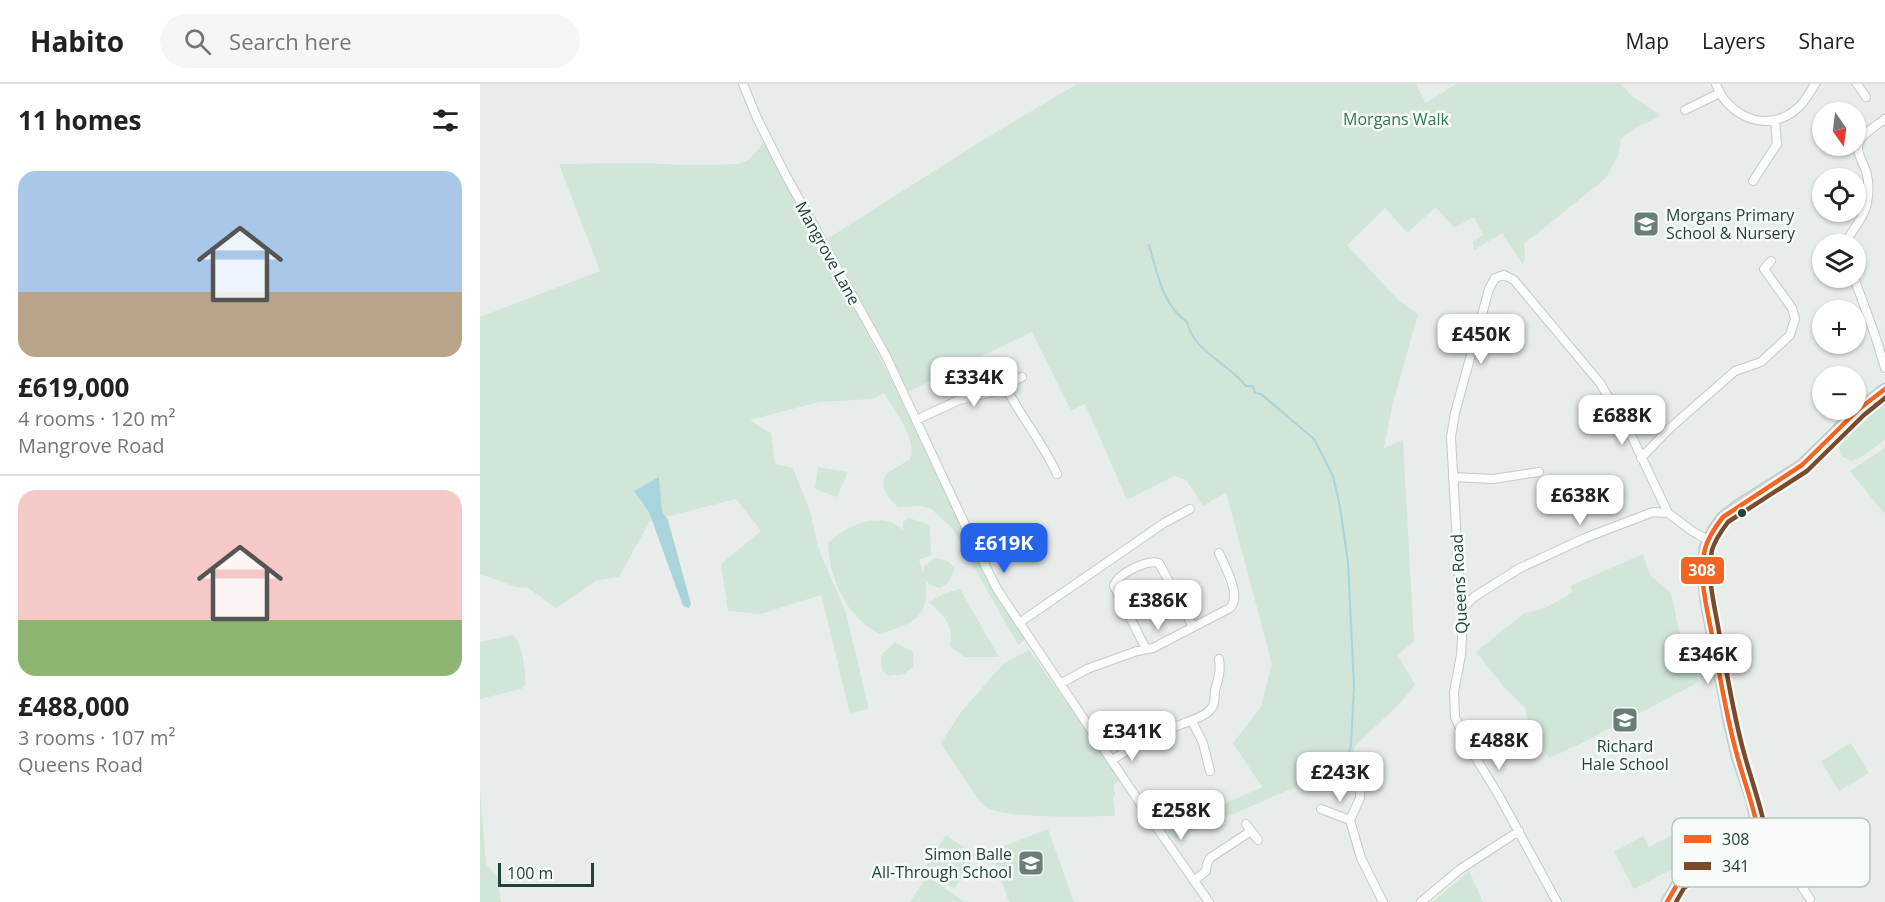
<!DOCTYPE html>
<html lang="en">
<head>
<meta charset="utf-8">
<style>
	body { margin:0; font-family:"Open Sans",sans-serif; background:#f6f6f6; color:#222; height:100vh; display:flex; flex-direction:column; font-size:22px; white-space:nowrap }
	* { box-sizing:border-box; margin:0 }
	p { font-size:20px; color:#767676 }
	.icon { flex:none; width:33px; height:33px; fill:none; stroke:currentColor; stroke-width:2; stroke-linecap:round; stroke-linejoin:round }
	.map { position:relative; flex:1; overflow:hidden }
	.panel { display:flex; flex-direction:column; background:#fff; width:480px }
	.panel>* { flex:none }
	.needle { width:39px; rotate:166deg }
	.buttons { position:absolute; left:1332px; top:18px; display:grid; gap:12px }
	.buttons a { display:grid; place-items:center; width:54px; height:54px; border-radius:50%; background:#fff; box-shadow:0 2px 4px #0004; font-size:30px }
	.scale { position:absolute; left:18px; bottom:15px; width:96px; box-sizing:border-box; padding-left:6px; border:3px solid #24423a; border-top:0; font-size:16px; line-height:21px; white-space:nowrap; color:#24423a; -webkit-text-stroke:4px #f7fbf9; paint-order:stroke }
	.price { position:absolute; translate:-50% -51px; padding:0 14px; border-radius:12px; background:#fff; color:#222; font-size:20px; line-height:39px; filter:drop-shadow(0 2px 3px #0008) }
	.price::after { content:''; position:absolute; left:50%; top:36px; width:18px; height:14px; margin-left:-9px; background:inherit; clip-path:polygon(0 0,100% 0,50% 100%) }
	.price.current { background:#2563eb; color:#fff }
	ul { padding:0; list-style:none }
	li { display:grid; align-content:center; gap:12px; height:318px; padding:0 18px }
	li+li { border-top:2px solid #e0e0e0 }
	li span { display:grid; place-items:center; height:186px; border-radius:18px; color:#555 }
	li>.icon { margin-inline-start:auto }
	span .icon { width:108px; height:108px; fill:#fffc; stroke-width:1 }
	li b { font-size:26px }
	h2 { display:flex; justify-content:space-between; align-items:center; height:72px; padding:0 18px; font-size:26px }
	header { display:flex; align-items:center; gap:36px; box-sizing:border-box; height:84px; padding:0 30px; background:#fff; border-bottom:2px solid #e0e0e0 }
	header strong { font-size:28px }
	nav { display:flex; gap:33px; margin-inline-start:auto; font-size:21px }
	.search { width:420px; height:54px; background:#f6f6f6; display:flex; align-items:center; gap:15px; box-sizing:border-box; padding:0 21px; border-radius:33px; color:#767676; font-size:22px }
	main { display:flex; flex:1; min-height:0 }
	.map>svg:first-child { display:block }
	.green { fill:#d1e6d8 }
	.water { fill:#a9d4db }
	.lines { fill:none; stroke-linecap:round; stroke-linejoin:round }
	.stream { stroke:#a9d4db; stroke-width:2 }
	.minor-casing { stroke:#c5cac8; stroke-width:10 }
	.major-casing { stroke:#c3ccc9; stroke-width:13 }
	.minor { stroke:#fcfcfc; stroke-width:8 }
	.major { stroke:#cfd7d5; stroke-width:10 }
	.bus-1-casing { stroke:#f7fbf9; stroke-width:9 }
	.bus-2-casing { stroke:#f7fbf9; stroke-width:9 }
	.bus-1 { stroke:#f26522; stroke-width:4.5 }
	.bus-2 { stroke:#7a4b2a; stroke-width:4.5 }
	.bus-dot { fill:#24423a; stroke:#f7fbf9; stroke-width:2 }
	.labels { text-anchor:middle; stroke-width:5; stroke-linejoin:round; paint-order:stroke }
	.park-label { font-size:16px; fill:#2d7a4b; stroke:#f7fbf9 }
	.poi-label { font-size:16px; fill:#24423a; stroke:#f7fbf9; text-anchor:start }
	.street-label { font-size:16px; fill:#24423a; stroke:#f7fbf9 }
	.key { fill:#f7fbf9; stroke:#b8c4c0; stroke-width:1.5 }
	.key-label { font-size:16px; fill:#24423a }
	.line-badge { stroke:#f7fbf9; stroke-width:2 }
	.badge-label { font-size:16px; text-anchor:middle; font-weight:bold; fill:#fff }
</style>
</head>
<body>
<header>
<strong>Habito</strong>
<div class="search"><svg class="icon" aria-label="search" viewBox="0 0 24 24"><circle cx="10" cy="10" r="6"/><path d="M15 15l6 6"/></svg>Search here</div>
<nav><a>Map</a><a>Layers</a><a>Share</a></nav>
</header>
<main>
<section class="panel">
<h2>11 homes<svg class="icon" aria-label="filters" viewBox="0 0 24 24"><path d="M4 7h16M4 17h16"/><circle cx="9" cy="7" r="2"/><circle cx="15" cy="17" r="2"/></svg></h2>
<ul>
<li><span style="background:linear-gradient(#a9c7e8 65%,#b9a48a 0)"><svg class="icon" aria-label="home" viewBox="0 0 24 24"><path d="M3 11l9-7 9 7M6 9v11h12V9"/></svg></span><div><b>£619,000</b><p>4 rooms · 120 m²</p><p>Mangrove Road</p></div></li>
<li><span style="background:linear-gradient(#f6c9c9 70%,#8fb573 0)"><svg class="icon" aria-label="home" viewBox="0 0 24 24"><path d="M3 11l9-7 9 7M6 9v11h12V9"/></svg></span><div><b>£488,000</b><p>3 rooms · 107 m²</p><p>Queens Road</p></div></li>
</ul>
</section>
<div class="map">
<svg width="1405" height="818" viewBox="0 0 1405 818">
	<rect width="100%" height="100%" fill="#e8edeb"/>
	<path class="green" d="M597,0H936L946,19L976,0H1141L1151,11L1181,32L1157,43L1141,55L1139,70L1126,94L1044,160L1045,173L1043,181L1022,149L994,166L993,157L1003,151L994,133L974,144L956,123L927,149L905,124L867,161L919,217L938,230L912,323L904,364L923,356L934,557L918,571L935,601L922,617L875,662L869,680L695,755L685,747L782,703L753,659L781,623L792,580L746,408L723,422L706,396L694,392L647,416L605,320L592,326L589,323L552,248L428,308L347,155L503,56Z
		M287,55L415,303L521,521L547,555L538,561L472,444L450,424L442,422L418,423C408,414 399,404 406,390L430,375C439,358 413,324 404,309L393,315L339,318L270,336L291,349L295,380L313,384L330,427L339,466L365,526L389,625L370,629L341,511L280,530L248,527L241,480L281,447L256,415L170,437L139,493L117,496L76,524L48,504L36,503L0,490V233L120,187L79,80L161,79L210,81L259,80L270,75Z
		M1405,311V356L1381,373L1371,377L1361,372L1359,364L1360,353Z
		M1405,364V431L1370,387Z
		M338,383L368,388L357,413L335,405Z
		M429,434L450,441L451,471L439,476L444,490V482L456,474L468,477L475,484L469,498L460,504L450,501L445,495C452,534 431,540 400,550C367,534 349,495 348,459C364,445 387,431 411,438C415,439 419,443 423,446V438Z
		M1163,470L1170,491L1191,509L1199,546L1219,598L1100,660L1069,674L1050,648L1045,624L1024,603L996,568L1043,530L1065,524L1093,508L1090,502Z
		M480,505L519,573H484L470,562C474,541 464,532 449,518L465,509Z
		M32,551C42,556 47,591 45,602L41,605L0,615V558Z
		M415,558L433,568V583L424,590L408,592L402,586L401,571Z
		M549,566L641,695L634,701L635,713H633L635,732C606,732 527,736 506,723C498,718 468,670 461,659L481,628L523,580Z
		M1371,659L1389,689L1359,707L1341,677Z
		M0,705L6,780L17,792L21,818H0Z
		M568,745L594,818H529L511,767Z
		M1198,748L1212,775L1154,805L1134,768L1163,752L1169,763Z
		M466,751L496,771L474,805L444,785Z
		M989,787L1003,818H953Z
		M447,792L485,818H430Z"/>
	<path class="water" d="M179,393L182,428L188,436L211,520L209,524L203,522L169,428L154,407Z"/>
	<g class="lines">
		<path class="stream" d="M669,161C677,187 682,221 707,238C714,268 748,279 766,302H773L775,309L781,310L834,355L853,392L860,423L868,478L874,602L871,662L868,671L877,697"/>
		<defs>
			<path id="minor" d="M263,0L277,34L304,88L406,272L487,445L517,505L668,731L729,818
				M1236,0C1246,28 1279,47 1308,31C1321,24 1328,12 1335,0
				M1377,0L1386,13
				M1205,26L1240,9
				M1273,97L1297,60L1295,36
				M1366,160C1371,145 1384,136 1387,119C1389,109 1389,97 1386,87C1382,75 1372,64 1383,52C1389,46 1398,40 1405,35
				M1374,194L1395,251L1405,284
				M525,302C541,333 563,359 577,390
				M436,336L479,316L513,308L542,293
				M1161,374L1190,344L1255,287L1281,278L1310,251L1315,235L1312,224L1284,185L1291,177
				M973,393L1013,395L1059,388
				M983,524L994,513L1040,484L1105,454L1173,428L1188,429L1212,447L1228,456
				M539,539L684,439L710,425
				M666,565L634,502C637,490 667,475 679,479L713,543
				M580,600L607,585L657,567L673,564L750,524C762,511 745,483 739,469
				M712,637L723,659L730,687
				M632,676C648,666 664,656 681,648C695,641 722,636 731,625C736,619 734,613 735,607C738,594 741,589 739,575
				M880,697V714L870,736L881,774L903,818
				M841,725L870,736
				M766,740L778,756
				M1278,746L1291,757L1330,815
				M714,797L726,787L727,780L730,774L771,747
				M941,818L979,786L1039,747
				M1077,818L1018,710L986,658L975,633L974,608L981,571L982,553L983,524L980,512L971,353L975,329L1009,205L1015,194L1024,191L1034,196L1120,299L1153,355L1188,429"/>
			<path id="major" d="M1187,818L1198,799L1252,765L1278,746L1272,717L1257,672L1249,637L1226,518L1223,489L1225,464L1234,445L1243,433L1257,422L1322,381L1379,325L1405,305"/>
		</defs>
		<use href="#minor" class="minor-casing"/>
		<use href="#major" class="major-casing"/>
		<use href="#minor" class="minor"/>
		<use href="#major" class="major"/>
		<defs>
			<path id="bus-1" d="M1278,746C1273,720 1264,697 1257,671C1246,632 1240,591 1232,551C1227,524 1218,492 1225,465C1228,453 1236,442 1243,433L1322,381L1379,325L1405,305
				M1187,818L1198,799L1278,746"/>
			<path id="bus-2" d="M1285,744C1280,719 1271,695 1264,669C1253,630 1247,588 1239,548C1235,523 1226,492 1232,466C1235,456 1242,446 1248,438L1327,387L1384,331L1405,314
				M1196,818L1204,804L1282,752"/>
		</defs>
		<use href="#bus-1" class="bus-1-casing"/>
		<use href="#bus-2" class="bus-2-casing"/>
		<use href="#bus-1" class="bus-1"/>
		<use href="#bus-2" class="bus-2"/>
	</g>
	<defs>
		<symbol id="school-square" viewBox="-11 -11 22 22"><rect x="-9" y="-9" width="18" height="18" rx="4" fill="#697e78" stroke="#f7fbf9"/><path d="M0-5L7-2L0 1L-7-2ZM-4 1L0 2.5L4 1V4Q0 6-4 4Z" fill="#fff"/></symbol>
	</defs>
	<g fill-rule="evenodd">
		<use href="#school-square" x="1151" y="125" width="30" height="30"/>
		<use href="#school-square" x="1130" y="621" width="30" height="30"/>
		<use href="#school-square" x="536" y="764" width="30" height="30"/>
	</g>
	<circle class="bus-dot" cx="1262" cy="429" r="5"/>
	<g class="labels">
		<g class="park-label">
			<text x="916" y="41">Morgans Walk</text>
		</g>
		<g class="poi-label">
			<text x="1186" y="137">Morgans Primary<tspan x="1186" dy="18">School &amp; Nursery</tspan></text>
			<text x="1145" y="668" text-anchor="middle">Richard<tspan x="1145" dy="18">Hale School</tspan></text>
			<text x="532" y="776" text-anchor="end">Simon Balle<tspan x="532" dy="18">All-Through School</tspan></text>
		</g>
		<g class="street-label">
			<text transform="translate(348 169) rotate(61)" y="6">Mangrove Lane</text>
			<text transform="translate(979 500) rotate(-93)" y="6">Queens Road</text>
		</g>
	</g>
	<rect x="1192" y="734" width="198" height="69" rx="9" class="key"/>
	<rect x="1204" y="751" width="27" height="8" fill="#f26522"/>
	<rect x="1204" y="778" width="27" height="8" fill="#7a4b2a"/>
	<g class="key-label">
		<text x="1242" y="761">308</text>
		<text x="1242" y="788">341</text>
	</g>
	<rect class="line-badge" x="1200" y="472" width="45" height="29" rx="6" fill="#f26522"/>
	<g class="badge-label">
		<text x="1222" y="492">308</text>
	</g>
</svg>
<div class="buttons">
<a><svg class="needle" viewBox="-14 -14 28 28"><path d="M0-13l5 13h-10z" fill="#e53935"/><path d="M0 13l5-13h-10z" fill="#767676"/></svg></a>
<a><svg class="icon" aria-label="locate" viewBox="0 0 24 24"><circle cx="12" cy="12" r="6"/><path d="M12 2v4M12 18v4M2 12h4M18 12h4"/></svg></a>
<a><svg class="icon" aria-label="layers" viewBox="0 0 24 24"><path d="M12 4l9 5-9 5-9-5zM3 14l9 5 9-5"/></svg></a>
<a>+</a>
<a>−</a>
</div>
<div class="scale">100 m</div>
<b class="price" style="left:1001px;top:281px">£450K</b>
<b class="price" style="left:494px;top:324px">£334K</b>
<b class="price" style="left:1142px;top:362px">£688K</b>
<b class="price" style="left:1100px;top:442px">£638K</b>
<b class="price current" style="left:524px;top:490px">£619K</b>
<b class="price" style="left:678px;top:547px">£386K</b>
<b class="price" style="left:1228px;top:601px">£346K</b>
<b class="price" style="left:652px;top:678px">£341K</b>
<b class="price" style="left:1019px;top:687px">£488K</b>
<b class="price" style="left:860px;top:719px">£243K</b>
<b class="price" style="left:701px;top:757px">£258K</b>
</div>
</main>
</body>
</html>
